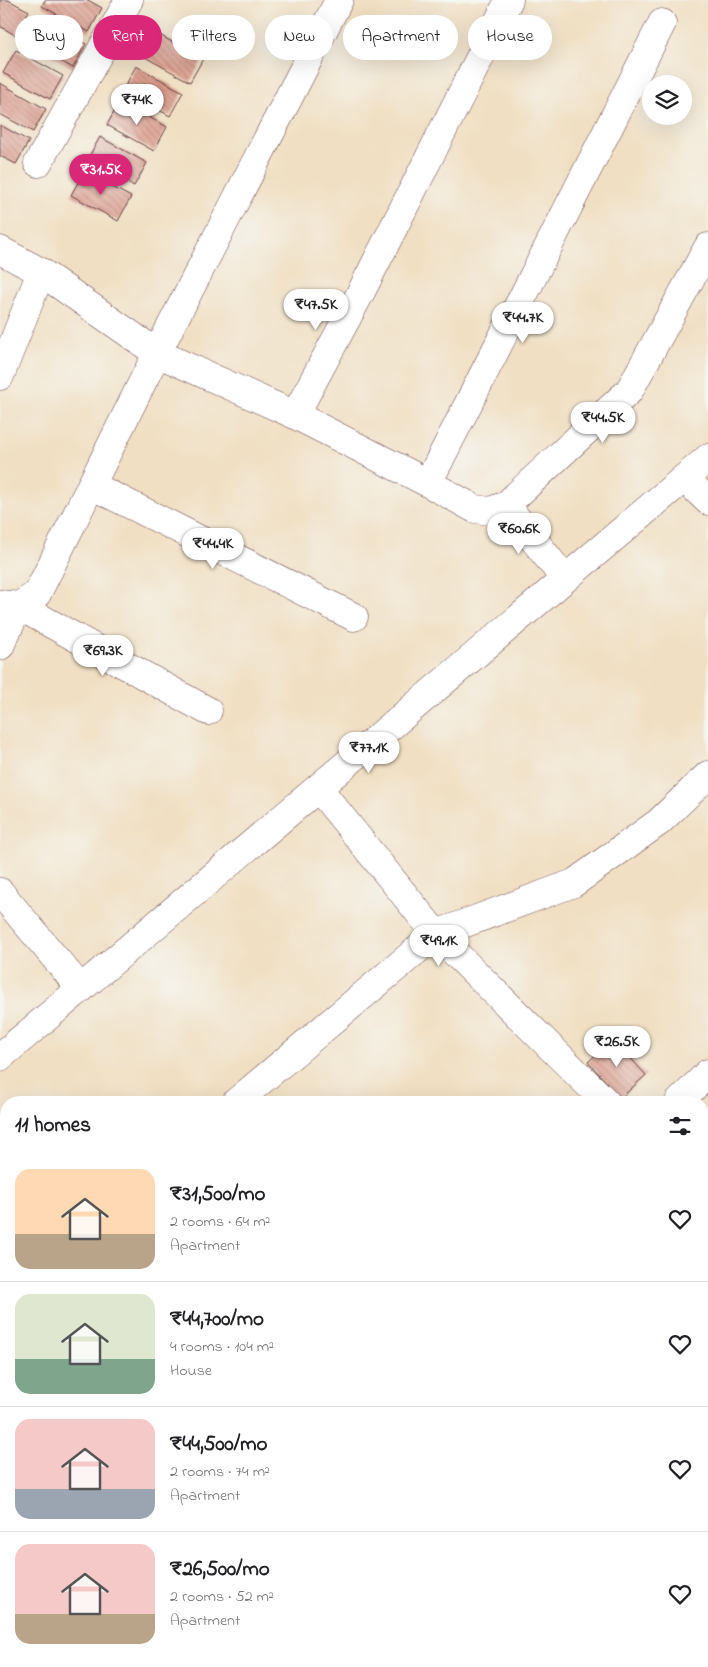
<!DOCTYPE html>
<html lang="en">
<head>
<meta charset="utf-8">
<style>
	body { margin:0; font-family:"Indie Flower",sans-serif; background:#f2f2f2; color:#202124; height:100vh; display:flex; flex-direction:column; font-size:19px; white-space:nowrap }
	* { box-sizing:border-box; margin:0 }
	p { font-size:16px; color:#757577 }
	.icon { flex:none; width:28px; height:28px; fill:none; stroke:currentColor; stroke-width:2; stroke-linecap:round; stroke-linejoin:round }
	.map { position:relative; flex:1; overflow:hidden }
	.panel { position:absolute; left:0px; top:1096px; width:709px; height:571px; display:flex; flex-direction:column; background:#fff; border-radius:20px 20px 0 0; box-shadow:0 5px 20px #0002 }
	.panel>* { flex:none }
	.hud { position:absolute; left:15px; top:15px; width:679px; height:45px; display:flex; gap:10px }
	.fabs { position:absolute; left:642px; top:75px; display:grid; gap:10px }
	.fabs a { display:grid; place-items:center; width:50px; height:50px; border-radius:50%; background:#fff; box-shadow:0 5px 20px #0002; font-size:25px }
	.price { position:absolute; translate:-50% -42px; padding:0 11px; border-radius:18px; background:#fff; color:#222; font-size:16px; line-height:32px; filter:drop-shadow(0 1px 2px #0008) }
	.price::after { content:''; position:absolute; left:50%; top:30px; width:15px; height:11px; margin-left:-8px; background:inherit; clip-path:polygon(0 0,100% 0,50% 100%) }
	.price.selected { background:#db2777; color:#fff }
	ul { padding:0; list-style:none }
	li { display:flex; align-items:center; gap:15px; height:125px; padding:0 15px }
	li+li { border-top:1px solid #e0e0e0 }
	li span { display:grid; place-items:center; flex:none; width:140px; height:100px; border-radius:15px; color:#555 }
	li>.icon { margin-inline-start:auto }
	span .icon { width:60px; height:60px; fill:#fffc; stroke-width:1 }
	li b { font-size:21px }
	h2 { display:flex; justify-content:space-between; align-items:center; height:60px; padding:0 15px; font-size:21px }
	.pill { padding:0 18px; border-radius:22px; background:#fff; box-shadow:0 5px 20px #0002; font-size:18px; line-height:45px }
	.pill.selected { background:#db2777; color:#fff }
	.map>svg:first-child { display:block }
	.building { fill:url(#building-back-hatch) }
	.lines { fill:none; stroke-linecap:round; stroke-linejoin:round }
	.minor-casing { stroke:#633c42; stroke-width:29 }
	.minor { stroke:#fff; stroke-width:28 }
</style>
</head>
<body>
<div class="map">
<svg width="708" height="1667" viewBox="0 0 708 1667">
	<defs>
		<pattern id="building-back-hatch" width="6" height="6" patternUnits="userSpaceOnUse" patternTransform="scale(1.25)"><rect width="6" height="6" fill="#dd9f8f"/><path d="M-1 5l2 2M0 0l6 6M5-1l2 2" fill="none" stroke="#b58175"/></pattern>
	</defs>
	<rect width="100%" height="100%" fill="#f6f6f2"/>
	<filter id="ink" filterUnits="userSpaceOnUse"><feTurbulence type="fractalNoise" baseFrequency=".02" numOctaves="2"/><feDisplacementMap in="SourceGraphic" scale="10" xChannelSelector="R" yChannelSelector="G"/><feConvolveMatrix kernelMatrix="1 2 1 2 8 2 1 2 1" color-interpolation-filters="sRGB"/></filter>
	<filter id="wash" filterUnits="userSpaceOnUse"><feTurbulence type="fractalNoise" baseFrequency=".0096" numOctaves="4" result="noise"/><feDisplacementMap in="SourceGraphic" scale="20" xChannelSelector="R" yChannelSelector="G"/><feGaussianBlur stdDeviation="1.12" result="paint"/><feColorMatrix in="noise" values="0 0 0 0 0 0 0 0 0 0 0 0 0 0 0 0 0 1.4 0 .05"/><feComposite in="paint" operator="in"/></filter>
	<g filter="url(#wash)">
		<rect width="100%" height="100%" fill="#f0dfc2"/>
		<g id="blocks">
			<path class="building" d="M0,0H8L29,11L15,35L0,26Z
				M45,0H88L102,8L89,32L42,6Z
				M40,18L86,44L73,68L26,42Z
				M156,33L203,59L190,82L143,56Z
				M16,50L63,76L50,99L3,73Z
				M136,66L183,92L170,116L123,90Z
				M0,83L46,109L33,132L0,114Z
				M120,101L167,127L154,151L107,125Z
				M0,125L29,141L16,164L0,156Z
				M100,137L147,163L134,186L87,160Z
				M84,172L131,197L118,221L71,195Z
				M613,1039L646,1075L621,1098L588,1062Z
				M702,1289L708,1291V1309L702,1308Z"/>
		</g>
	</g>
	<g filter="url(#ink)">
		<use href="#blocks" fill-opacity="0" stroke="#633c42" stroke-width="1"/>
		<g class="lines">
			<defs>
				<path id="minor" d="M38,163L129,0
					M0,250L41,272L157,353L295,415L361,292L509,0
					M0,376L41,272
					M295,415L428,483L662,23
					M684,478L708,501
					M428,483L475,509L490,511L506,505L629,391L708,247
					M91,485L354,617
					M506,505L565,579
					M0,604L19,606L37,594L157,353L339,0
					M0,646L19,606L208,711
					M319,789L436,934L606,1102
					M0,892L81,989
					M0,1057L708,458
					M236,1102L436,934L574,883L659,822L708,775
					M679,1102L708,1073
					M0,1301L6,1296
					M0,1356L6,1364
					M0,1455L6,1457
					M702,1607L708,1589
					M13,1667L15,1661
					M280,1667L281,1661
					M482,1667L484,1661
					M682,1667L684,1661"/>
			</defs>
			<use href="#minor" class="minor-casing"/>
			<use href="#minor" class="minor"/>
		</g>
	</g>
</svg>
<div class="fabs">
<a><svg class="icon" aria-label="layers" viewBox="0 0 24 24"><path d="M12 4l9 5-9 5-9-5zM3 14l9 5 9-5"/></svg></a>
</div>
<b class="price" style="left:137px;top:126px">₹74K</b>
<b class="price selected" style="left:101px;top:196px">₹31.5K</b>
<b class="price" style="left:316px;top:331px">₹47.5K</b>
<b class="price" style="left:523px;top:344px">₹44.7K</b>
<b class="price" style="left:603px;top:444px">₹44.5K</b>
<b class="price" style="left:519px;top:555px">₹60.6K</b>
<b class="price" style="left:213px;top:570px">₹44.4K</b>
<b class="price" style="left:103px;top:677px">₹69.3K</b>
<b class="price" style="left:369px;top:774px">₹77.1K</b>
<b class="price" style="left:439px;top:967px">₹49.1K</b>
<b class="price" style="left:617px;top:1068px">₹26.5K</b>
<div class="hud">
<a class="pill">Buy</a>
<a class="pill selected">Rent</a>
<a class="pill">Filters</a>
<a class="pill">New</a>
<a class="pill">Apartment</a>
<a class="pill">House</a>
</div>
<section class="panel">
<h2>11 homes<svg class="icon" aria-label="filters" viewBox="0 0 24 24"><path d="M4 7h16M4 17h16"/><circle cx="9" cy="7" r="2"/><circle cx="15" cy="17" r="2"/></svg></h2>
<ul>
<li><span style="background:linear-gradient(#ffd9b3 65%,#b9a48a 0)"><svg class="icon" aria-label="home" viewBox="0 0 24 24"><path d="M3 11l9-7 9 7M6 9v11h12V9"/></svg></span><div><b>₹31,500/mo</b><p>2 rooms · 64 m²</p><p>Apartment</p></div><svg class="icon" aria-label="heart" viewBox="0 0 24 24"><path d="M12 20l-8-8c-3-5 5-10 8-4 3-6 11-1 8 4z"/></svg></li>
<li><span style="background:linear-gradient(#dfe7d0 65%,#7fa58c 0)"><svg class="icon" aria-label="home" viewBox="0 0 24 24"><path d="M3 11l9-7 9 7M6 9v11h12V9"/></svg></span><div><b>₹44,700/mo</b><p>4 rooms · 104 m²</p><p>House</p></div><svg class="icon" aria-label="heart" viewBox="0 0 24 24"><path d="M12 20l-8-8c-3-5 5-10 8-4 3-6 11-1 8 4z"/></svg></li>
<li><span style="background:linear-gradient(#f6c9c9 70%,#9aa5b1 0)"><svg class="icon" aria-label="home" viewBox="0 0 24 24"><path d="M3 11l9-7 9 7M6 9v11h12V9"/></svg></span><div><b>₹44,500/mo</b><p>2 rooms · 74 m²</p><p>Apartment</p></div><svg class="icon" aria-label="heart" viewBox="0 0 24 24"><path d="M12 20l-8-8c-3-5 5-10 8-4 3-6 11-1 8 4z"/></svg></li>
<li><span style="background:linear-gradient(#f6c9c9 70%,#b9a48a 0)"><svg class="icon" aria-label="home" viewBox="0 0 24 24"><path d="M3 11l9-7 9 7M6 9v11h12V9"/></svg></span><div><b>₹26,500/mo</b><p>2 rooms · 52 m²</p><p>Apartment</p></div><svg class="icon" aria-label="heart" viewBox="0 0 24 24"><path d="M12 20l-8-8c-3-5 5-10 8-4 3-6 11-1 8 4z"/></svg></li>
</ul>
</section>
</div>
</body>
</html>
